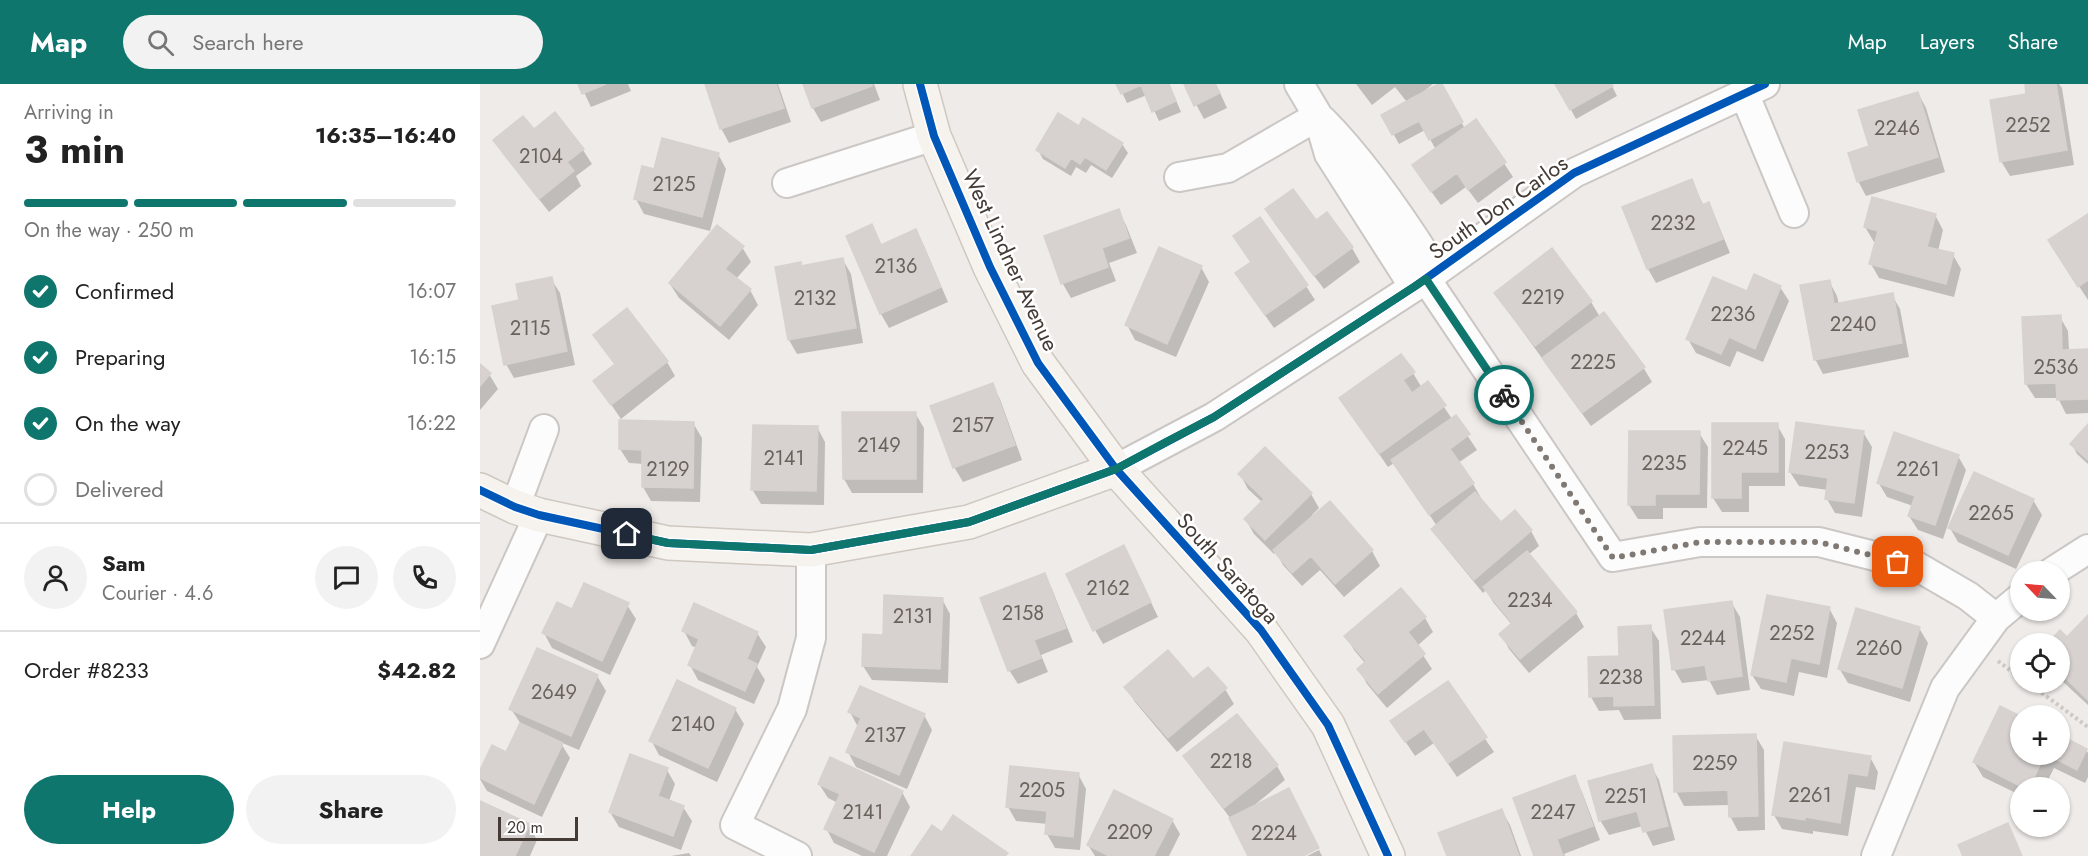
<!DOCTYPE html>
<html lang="en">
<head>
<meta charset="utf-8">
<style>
  :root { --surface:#fff; --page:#f2f2f2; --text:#222; --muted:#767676; --line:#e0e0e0; --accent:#0f766e }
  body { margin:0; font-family:Jost,sans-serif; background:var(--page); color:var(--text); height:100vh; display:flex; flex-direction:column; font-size:22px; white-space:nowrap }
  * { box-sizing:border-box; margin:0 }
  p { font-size:20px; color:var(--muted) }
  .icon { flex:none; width:33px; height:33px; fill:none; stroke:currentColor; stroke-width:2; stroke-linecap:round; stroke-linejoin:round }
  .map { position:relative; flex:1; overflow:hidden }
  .side { display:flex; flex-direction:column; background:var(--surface); width:480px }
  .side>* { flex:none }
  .needle { width:39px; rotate:295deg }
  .tools { position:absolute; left:1530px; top:477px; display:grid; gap:12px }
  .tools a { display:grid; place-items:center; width:60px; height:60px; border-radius:50%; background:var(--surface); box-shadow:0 2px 4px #0004; font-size:30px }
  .scale { position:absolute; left:18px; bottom:15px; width:80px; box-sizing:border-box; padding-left:6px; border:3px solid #443b34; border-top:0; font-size:16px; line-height:21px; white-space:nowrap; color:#443b34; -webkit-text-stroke:4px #fff; paint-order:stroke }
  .pin { position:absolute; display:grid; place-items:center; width:51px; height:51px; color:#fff; margin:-26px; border-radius:12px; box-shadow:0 3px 9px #0006 }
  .courier { position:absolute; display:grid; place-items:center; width:60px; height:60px; margin:-30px; border:4px solid #0f766e; border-radius:50%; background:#fff; color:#222; box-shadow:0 2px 8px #0007 }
  .headline em { font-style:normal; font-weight:700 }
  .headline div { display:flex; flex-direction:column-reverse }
  .headline { display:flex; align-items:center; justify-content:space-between; height:102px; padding:0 24px }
  h1 { font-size:39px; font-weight:700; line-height:45px }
  .bar { display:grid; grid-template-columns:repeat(4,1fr); gap:9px 6px; align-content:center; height:72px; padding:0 24px }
  .bar i { height:8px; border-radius:4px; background:var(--line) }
  .bar .on { background:var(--accent) }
  .bar p { grid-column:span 4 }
  .line { display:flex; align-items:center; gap:15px; padding:0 24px; border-top:2px solid var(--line) }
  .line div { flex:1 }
  .round { display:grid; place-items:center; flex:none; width:63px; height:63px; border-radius:32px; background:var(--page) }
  ol { padding:0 24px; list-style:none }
  li { display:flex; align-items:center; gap:18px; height:66px }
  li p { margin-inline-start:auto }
  li .icon { padding:6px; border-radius:50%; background:var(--accent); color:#fff; stroke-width:4 }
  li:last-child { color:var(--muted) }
  li i { width:33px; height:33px; border:3px solid var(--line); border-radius:50% }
  .action { display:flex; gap:12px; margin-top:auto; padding:12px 24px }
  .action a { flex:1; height:69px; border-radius:36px; background:var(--accent); color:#fff; font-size:24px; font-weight:700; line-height:69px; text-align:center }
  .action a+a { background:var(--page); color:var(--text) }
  header { display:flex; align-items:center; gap:36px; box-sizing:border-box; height:84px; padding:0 30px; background:var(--accent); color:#fff }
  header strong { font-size:28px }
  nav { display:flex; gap:33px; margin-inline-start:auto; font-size:21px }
  .search { width:420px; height:54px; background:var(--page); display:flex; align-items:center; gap:15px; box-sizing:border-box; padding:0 21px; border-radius:33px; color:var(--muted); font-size:22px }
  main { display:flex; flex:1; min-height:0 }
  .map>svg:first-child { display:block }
  .shadow { fill:#0003 }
  .building { fill:#d7d2cf; stroke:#d7d2ce; stroke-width:1.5 }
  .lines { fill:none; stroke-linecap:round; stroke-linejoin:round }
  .street-casing { stroke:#cbc7c4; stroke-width:32 }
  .secondary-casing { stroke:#d0c8c0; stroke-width:36 }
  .path { stroke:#cdc9c6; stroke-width:4; stroke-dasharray:3 3; stroke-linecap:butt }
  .street { stroke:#fdfcfc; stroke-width:28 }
  .secondary { stroke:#f6f2ee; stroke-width:33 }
  .cycleway-casing { stroke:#fff; stroke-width:11 }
  .cycleway { stroke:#0057b8; stroke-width:8 }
  .done { stroke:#807973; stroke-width:6; stroke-dasharray:0 10.8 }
  .route { stroke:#0f766e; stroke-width:8 }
  .labels { text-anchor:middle; stroke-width:5; stroke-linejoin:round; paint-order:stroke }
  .number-label { font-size:20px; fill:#6a625c }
  .street-label { font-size:22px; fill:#443b34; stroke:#fff }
</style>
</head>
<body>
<header>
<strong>Map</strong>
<div class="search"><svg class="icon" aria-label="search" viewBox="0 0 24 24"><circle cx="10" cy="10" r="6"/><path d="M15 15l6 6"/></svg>Search here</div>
<nav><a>Map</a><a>Layers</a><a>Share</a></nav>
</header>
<main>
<section class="side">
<div class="headline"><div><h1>3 min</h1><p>Arriving in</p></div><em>16:35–16:40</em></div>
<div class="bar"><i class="on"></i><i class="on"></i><i class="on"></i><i></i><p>On the way · 250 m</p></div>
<ol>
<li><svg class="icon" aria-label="check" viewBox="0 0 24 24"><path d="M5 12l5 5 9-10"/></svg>Confirmed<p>16:07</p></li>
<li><svg class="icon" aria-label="check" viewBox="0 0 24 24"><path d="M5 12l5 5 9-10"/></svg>Preparing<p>16:15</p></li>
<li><svg class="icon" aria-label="check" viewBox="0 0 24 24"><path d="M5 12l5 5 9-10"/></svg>On the way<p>16:22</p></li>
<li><i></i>Delivered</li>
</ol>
<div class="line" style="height:108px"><a class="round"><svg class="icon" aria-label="person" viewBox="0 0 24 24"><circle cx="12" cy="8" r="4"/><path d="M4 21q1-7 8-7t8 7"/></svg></a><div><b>Sam</b><p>Courier · 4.6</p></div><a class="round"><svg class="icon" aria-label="chat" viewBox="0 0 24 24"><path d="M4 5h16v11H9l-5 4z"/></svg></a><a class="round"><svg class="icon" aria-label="phone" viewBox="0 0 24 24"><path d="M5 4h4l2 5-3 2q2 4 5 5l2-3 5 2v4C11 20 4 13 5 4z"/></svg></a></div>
<div class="line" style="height:78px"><div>Order #8233</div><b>$42.82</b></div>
<div class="action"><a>Help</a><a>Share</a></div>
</section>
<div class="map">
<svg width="1608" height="772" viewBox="0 0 1608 772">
  <rect width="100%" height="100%" fill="#efebe8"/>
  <!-- shadow -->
  <path class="shadow" d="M100,0H148L151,7L111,23Z
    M227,0H298L311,38L249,59L241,44Z
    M325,0H394L400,16L341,38L333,24Z
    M638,0H689L701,28L679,37L667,11L647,19Z
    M705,0H736L747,24L724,35Z
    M876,0H953L943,8L944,9L961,0L985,45L996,37L1033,93L998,119L986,103L961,121L943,96L956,66L945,46L919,60L903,31L927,18L915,3L892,21Z
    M1077,0H1131L1137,12L1096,35Z
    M1546,0H1579L1582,4L1594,81L1530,92L1521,77L1548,11Z
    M1438,9L1446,24L1465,88L1386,112L1378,97L1391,63Z
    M75,30L103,66L112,80L96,92L101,102L69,128L23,70L15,56L53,47Z
    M599,44L642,60L648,69L632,94L611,81L606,89L596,83L591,92L563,75L558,66Z
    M238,70L246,85L230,147L164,130L156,115L175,87Z
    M1211,97L1224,122L1228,120L1236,135L1250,169L1176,199L1168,185L1144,124Z
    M787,126L835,138L872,164L880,178L844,205L795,140Z
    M638,127L646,141L657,169L629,179L636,197L591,214L583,200L566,153Z
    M1455,131L1463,146L1458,167L1473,171L1481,185L1474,213L1399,194L1391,180L1396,158H1394L1385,143Z
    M1608,132V216L1578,170Z
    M392,142L402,162L436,147L444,162L468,218L409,244L401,230L368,153Z
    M755,153L826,202L835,216L794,244L766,204L771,179Z
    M262,163L271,178L256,195L270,206L278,221L249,256L199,214L190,200Z
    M1072,166L1111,218L1120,233L1163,283L1172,298L1111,342L1025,223L1016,209Z
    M363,176L371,190L383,259L317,270L309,256L297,184L320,180L322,183Z
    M721,183L729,198L696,273L655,256L647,241Z
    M71,195L80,209L95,281L34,294L26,280L41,217Z
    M1349,197L1357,212L1359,221L1412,211L1420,225L1429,273L1343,290L1335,275Z
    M1300,203L1309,217L1283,278L1257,267L1250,283L1216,269L1208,255L1267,209Z
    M1580,233L1588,247L1589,267L1608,268V329L1586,330L1578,314H1555L1546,300L1544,234Z
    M115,251L187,278L195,292L141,335L115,297L135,281Z
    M0,282L9,290L18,305L0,326Z
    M933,289L942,304L948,299L972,335L975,333L997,366L978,379L993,400L1001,414L1000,415L1021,440L1035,428L1051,447L1059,462L1048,471L1096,529L1104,543L1049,589L1029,565L1021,550L1032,541L1013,518L1006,506L1003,509L962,459L953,445L957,442L914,379L908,383L861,315Z
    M512,301L520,315L542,376L483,398L474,383Z
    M435,329L444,344L443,409H372L364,395Z
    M213,339L222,354L220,418L171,417L163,403L164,380L149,379L140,365Z
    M1297,341L1305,355V402H1269V428H1242L1233,414Z
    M1608,342V380L1597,370L1592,360Z
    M337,343L345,358L344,421L281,420L272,405Z
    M1383,348L1392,363L1382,433L1355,429L1347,415L1348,406L1319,402L1310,388Z
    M1219,349L1228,363L1227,424H1183V435H1158L1149,421Z
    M1478,372L1486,386L1463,455L1438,446L1429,432L1433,422L1407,413L1398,398Z
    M760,390L831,410L839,424L832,431L834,433L892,467L900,482L864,513L840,486L822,502L803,481L796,468L794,470L774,450L766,436L783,419L768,405Z
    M1553,416L1562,431L1536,485L1478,458L1470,444Z
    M651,477L678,533L623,560L615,546Z
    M564,491L572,505L593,558L561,571L568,588L538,600L529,586Z
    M462,515L470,530L468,599L392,596L383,582L404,552Z
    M1251,518L1260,533L1270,606L1237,611L1229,596L1202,599L1194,585Z
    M147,521L156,535L130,591L72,564L64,549L92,527Z
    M1349,524L1357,539L1347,594L1319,588L1314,612L1281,605L1272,591Z
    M1608,533V621L1580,595V560L1587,555Z
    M945,534L953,548L937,562L952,585L907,624L887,600L879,585L885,579L874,566L866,552Z
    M1170,543L1179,557L1181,635L1144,636L1139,626L1119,627L1111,613L1140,573Z
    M1439,544L1448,559L1430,618L1368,599L1359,584Z
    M204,547L277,549L286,563L277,583L285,596L274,620L218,596L210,581L217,564L212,562Z
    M117,592L126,607L99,666L80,658L90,674L62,733L7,707L0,695V690L27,670L41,640L31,625Z
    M713,597L745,605L754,620L697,668L655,618L646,603Z
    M967,599L1014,668L977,693L954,659L935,672L921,651Z
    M1521,624L1540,634V670H1580V653L1606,666L1608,669V693L1605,699L1574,684L1564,704H1540V711L1503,693L1494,678Z
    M255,625L264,640L237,698L179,671L171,656Z
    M370,628L444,631L452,646L427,705L376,683L368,668L378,643Z
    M1275,651L1284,666L1285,746L1258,747L1250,732V721L1204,722L1196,707Z
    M705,672L797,682L805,696L772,723L820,772H770L751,735L714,687Z
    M1390,673L1398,688L1395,706L1376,703L1368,752L1333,747V750L1302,745L1294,731Z
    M1171,682L1179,696L1195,756L1173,762L1163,742L1129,751L1120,736Z
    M187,686L195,700L189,717L203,723L212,737L201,766L139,743L130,728Z
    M598,690L606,705L600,766L575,764L567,750L568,740L536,737L528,723Z
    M1094,693L1102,708L1120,756L1084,770L1085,772H1056Z
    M339,700L422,708L430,723L407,772H382L354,759L346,744L358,719L348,714Z
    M0,719L49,741L57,756L50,772H0Z
    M1022,727L1030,741L1041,772H968Z
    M692,736L700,750L689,772H615L608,761Z
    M839,766L842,772H827Z
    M209,769L211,772H191Z"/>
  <!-- building -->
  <path class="building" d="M98,0H126L102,10Z
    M225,0H296L304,24L240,45Z
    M323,0H392V2L332,24Z
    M636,0H689L696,17L672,28L661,1L641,10Z
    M704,0H735L740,9L714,22Z
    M958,0H962L983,38L949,56L939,37L912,51L901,31Z
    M1075,0H1132L1133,2L1090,26Z
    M1545,0H1576L1587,66L1520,78L1510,16L1546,10Z
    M1438,8L1458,73L1377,98L1368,69L1389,62L1378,26Z
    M75,28L104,65L87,78L94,87L59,115L13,56L43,32L54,45Z
    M578,29L599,42L603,34L643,59L626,86L605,73L600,80L591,74L585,84L556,66Z
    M996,35L1026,78L988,106L977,89L951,108L932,81Z
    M182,54L239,69L222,133L154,115L162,82L174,85Z
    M1212,95L1222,121L1229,118L1243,155L1167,185L1142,123Z
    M813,105L836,136L847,128L873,163L834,192L785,125Z
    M1392,113L1456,130L1447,163L1474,169L1466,200L1389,180L1398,147L1384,143Z
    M639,125L649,154L622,164L628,183L581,200L564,152Z
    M1608,130V196L1598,203L1568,156Z
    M780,133L828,201L785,231L755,189L771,178L753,152Z
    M392,140L401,161L436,145L461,203L400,230L366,152Z
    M237,141L264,162L245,185L271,205L240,242L189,199Z
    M679,163L722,182L687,260L645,241Z
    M1072,164L1112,217L1055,262L1014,209Z
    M363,174L376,244L308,256L295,183L321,178V182Z
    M1274,190L1301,202L1275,265L1249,253L1241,270L1206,255L1233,193L1267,207Z
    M72,193L87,267L24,281L12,222L39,216L36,200Z
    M1350,196L1354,220L1413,209L1422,259L1334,276L1320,201Z
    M147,224L188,277L131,321L113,297L135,280L113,251Z
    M1124,228L1165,283L1102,329L1062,274Z
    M1581,231L1582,266L1608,265V315L1577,316L1576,299L1545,300L1542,233Z
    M921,270L935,288L923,296L932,309L948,297L966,321L899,370L859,314Z
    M0,280L11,289L0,302Z
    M513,299L535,361L473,384L450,322Z
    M362,328H436V395H363Z
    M976,331L990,350L970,365L994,399L949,431L911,376Z
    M139,336L214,338L213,404L162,403V366L139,365Z
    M1316,338L1384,347L1374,419L1345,415L1348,394L1309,388Z
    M1232,339H1298V388H1261V414H1232Z
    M1608,340V376L1590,360Z
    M273,341L338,342L336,407L271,406Z
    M1149,347H1220L1219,410H1175V421H1148Z
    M1414,348L1479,371L1455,441L1428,432L1435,412L1397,399Z
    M785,363L832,409L785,456L764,435L784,415L758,390Z
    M1494,388L1554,415L1528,471L1468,444Z
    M995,408L1021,438L1035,426L1052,446L994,496L951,445Z
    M850,417L893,466L855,500L831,472L812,489L793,466Z
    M644,461L671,518L613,547L586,490Z
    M1047,467L1097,528L1040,575L1019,550L1032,539L1003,503Z
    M565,489L586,544L554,556L561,574L528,587L500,514Z
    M104,499L149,519L122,577L62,549L77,518L92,525Z
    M921,504L946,533L928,548L945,570L898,610L877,585L886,577L864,552Z
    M404,511L463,514L460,585L382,582L383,550L403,551Z
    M1287,511L1350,523L1339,580L1311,574L1306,598L1271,591Z
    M1252,517L1262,592L1228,597L1225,581L1192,586L1184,526Z
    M214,519L278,548L267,575L277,580L265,607L208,581L219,555L202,547Z
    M1376,524L1440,543L1422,604L1358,585Z
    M1608,531V616L1580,589V560H1567L1580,546L1587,553Z
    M1171,541L1174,621L1134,622V612L1109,613L1108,573L1139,572L1138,543Z
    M57,564L118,591L91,652L29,625Z
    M688,566L713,595L728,583L747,604L688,654L644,603Z
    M197,596L256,624L228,684L169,657Z
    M968,597L1007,653L968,679L944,645L925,658L910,637Z
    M380,602L445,630L419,691L366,668L381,634L368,628Z
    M1520,622L1540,632V670H1565L1549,704H1544L1493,678Z
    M757,630L798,681L744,724L703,672Z
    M40,639L83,659L54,720L0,694V686L12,661L26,668Z
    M1276,650L1278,732L1249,733L1248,706L1194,708L1193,652Z
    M1580,651L1607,665L1597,686L1566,670H1580Z
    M1304,658L1391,672L1387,692L1368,689L1360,739L1325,733V736L1292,731Z
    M150,670L188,684L178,712L204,722L193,752L129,728Z
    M350,673L423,707L394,768L344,745L360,710L338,700Z
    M1172,680L1188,742L1163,748L1157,727L1119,737L1108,697Z
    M530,682L599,689L593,753L565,750L567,727L526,723Z
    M1095,691L1113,742L1077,755L1083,772H1054L1033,714Z
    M809,704L839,764L823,772H768L749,734Z
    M634,706L693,735L674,772H629L607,761Z
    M0,717L50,740L35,772H0Z
    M1022,725L1039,772H967L958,749Z
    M473,731L528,769L525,772H431L452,741L462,748Z
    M1528,739L1542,772H1483L1478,761Z"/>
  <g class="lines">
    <defs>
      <path id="street" d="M819,0L838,32L849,70L934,203
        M1264,9L1314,129
        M842,36C884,78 924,137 956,188
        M699,93L748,84L838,32
        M307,99L454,52
        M946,195L1133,473L1220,458H1339L1438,483L1488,512L1516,534
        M636,385L734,333L934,203L1094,89L1285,0
        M35,423L64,345
        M1572,488L1608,465
        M0,560L59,431
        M317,772L255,741L312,625L331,554V466
        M1396,772L1465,604L1516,534L1540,514"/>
      <path id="secondary" d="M440,0L454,52L510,183L558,279L636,385L781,546L848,641L908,772
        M0,406L35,423L59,431L188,459L331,466L489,438L636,385"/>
    </defs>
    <!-- street casing -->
    <use href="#street" class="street-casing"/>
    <!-- secondary casing -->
    <use href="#secondary" class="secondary-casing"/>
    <!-- path -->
    <path class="path" d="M1518,577L1540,594
      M1547,598L1608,643"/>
    <!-- street -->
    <use href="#street" class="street"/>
    <!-- secondary -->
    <use href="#secondary" class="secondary"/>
    <defs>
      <path id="cycleway" d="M440,0L454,52L510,183L558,279L636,385L781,546L848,641L908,772
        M0,406L35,423L59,431L188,459L331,466L489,438L636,385L734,333L934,203L1094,89L1285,0"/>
    </defs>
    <!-- cycleway casing -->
    <use href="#cycleway" class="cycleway-casing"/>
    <!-- cycleway -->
    <use href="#cycleway" class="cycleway"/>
  </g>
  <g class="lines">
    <!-- done -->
    <path class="done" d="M1024,311L1133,474L1220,458H1339L1418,478"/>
    <!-- route -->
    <path class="route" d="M147,450L188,459L331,466L489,438L636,385L686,358L734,333L946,195L1024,311"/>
  </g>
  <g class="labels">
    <!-- number labels -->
    <g class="number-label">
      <text x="1548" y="48">2252</text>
      <text x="1417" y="51">2246</text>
      <text x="61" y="79">2104</text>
      <text x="194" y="107">2125</text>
      <text x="1193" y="146">2232</text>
      <text x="416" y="189">2136</text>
      <text x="1063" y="220">2219</text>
      <text x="335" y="221">2132</text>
      <text x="1253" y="237">2236</text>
      <text x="1373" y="247">2240</text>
      <text x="50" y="251">2115</text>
      <text x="1113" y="285">2225</text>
      <text x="1576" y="290">2536</text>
      <text x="493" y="348">2157</text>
      <text x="399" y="368">2149</text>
      <text x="1265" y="371">2245</text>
      <text x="1347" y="375">2253</text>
      <text x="304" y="381">2141</text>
      <text x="1184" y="386">2235</text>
      <text x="188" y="392">2129</text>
      <text x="1438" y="392">2261</text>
      <text x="1511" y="436">2265</text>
      <text x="628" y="511">2162</text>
      <text x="1050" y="523">2234</text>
      <text x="543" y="536">2158</text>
      <text x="433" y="539">2131</text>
      <text x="1312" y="556">2252</text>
      <text x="1223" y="561">2244</text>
      <text x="1399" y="571">2260</text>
      <text x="1141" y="600">2238</text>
      <text x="74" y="615">2649</text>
      <text x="213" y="647">2140</text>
      <text x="405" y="658">2137</text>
      <text x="751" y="684">2218</text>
      <text x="1235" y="686">2259</text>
      <text x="562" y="713">2205</text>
      <text x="1330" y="718">2261</text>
      <text x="1146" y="719">2251</text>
      <text x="383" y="735">2141</text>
      <text x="1073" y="735">2247</text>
      <text x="650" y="755">2209</text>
      <text x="794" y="756">2224</text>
    </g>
    <!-- street labels -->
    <g class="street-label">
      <text transform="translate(1018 123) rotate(-35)" y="8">South Don Carlos</text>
      <text transform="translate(531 176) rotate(65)" y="8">West Lindner Avenue</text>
      <text transform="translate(748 484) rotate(48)" y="8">South Saratoga</text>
    </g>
  </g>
</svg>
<div class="tools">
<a><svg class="needle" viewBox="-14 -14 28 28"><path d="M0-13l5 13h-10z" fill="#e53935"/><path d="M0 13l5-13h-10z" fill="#767676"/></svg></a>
<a><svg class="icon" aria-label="locate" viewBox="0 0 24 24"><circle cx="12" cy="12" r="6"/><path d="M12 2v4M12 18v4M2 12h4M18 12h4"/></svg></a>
<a>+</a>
<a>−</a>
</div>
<div class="scale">20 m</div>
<div class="pin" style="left:1418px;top:478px;background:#ea580c"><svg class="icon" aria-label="bag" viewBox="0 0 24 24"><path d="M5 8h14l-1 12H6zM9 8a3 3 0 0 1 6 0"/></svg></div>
<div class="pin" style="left:147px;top:450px;background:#1f2937"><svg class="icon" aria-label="home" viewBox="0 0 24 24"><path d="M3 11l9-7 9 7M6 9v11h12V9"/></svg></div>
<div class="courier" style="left:1024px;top:311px"><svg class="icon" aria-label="bike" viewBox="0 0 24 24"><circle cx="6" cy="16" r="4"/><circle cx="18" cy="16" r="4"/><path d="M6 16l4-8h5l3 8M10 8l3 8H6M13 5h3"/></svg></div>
</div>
</main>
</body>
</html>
